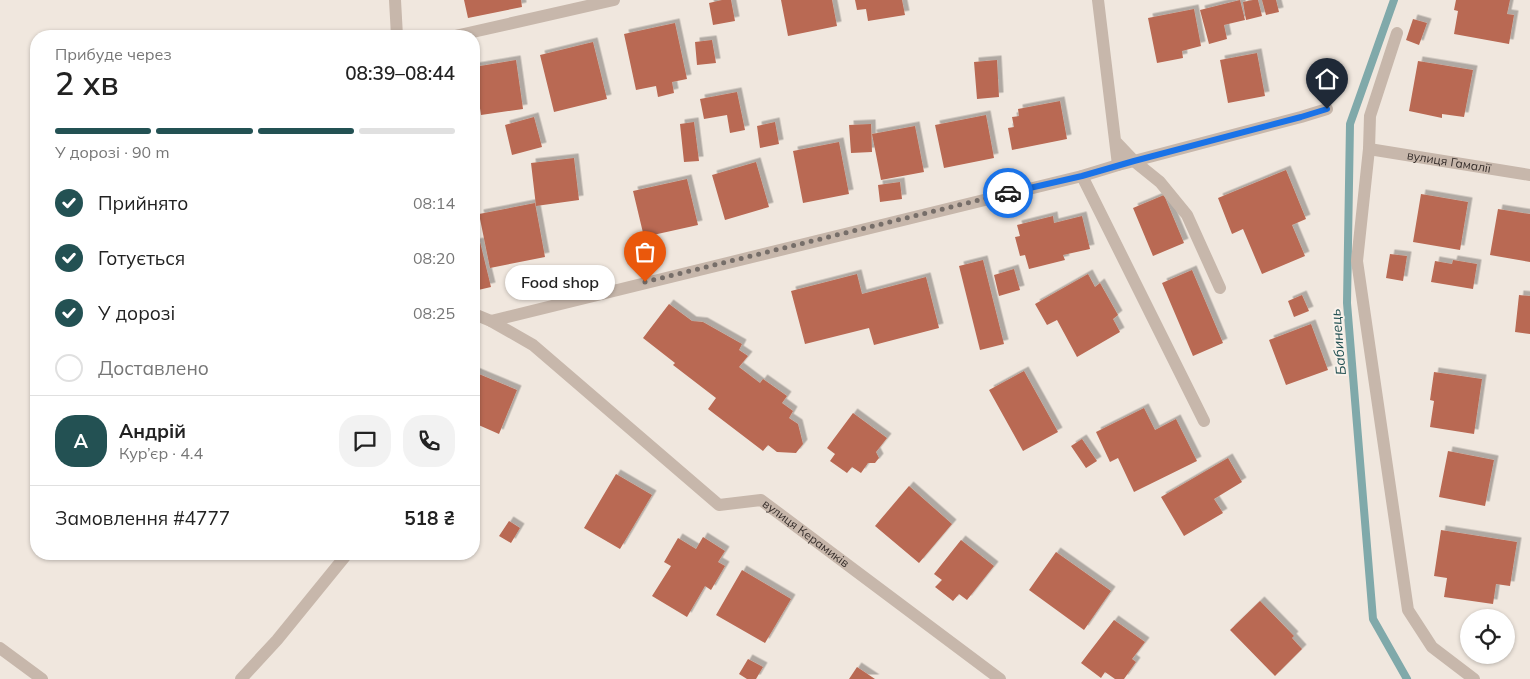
<!DOCTYPE html>
<html lang="uk">
<head>
<meta charset="utf-8">
<style>
  :root { --surface:#fff; --page:#f2f2f2; --text:#222; --muted:#767676; --line:#e0e0e0; --accent:#235153 }
  body { margin:0; font-family:Mulish,sans-serif; background:var(--page); color:var(--text); height:100vh; display:flex; flex-direction:column; font-size:19px; white-space:nowrap }
  * { box-sizing:border-box; margin:0 }
  p { font-size:16px; color:var(--muted) }
  .icon { flex:none; width:28px; height:28px; fill:none; stroke:currentColor; stroke-width:2; stroke-linecap:round; stroke-linejoin:round }
  .map { position:relative; flex:1; overflow:hidden }
  .side { position:absolute; left:30px; top:30px; width:450px; height:530px; display:flex; flex-direction:column; background:var(--surface); border-radius:20px; box-shadow:0 1px 4px #0004 }
  .side>* { flex:none }
  .fabs { position:absolute; left:1460px; top:609px; display:grid; gap:10px }
  .fabs a { display:grid; place-items:center; width:55px; height:55px; border-radius:50%; background:var(--surface); box-shadow:0 1px 4px #0004; font-size:25px }
  .pin { position:absolute; display:grid; place-items:center; width:42px; height:42px; color:#fff; margin:-51px -21px; border-radius:50% 50% 50% 0; rotate:-45deg; box-shadow:0 0 5px #0007 }
  .pin .icon { rotate:45deg }
  .courier { position:absolute; display:grid; place-items:center; width:50px; height:50px; margin:-25px; border:4px solid #1a73e8; border-radius:50%; background:#fff; color:#222; box-shadow:0 1px 6px #0007 }
  .bubble { position:absolute; height:35px; border-radius:18px; background:var(--surface); box-shadow:0 1px 4px #0004; font-size:16px; font-weight:600; line-height:35px; text-align:center }
  .headline em { font-style:normal; font-weight:600 }
  .headline div { display:flex; flex-direction:column-reverse }
  .headline { display:flex; align-items:center; justify-content:space-between; height:85px; padding:0 25px }
  h1 { font-size:32px; font-weight:600; line-height:38px }
  .bar { display:grid; grid-template-columns:repeat(4,1fr); gap:8px 5px; align-content:center; height:60px; padding:0 25px }
  .bar i { height:6px; border-radius:4px; background:var(--line) }
  .bar .active { background:var(--accent) }
  .bar p { grid-column:span 4 }
  .line { display:flex; align-items:center; gap:12px; padding:0 25px; border-top:1px solid var(--line) }
  .line div { flex:1 }
  .round { display:grid; place-items:center; flex:none; width:52px; height:52px; border-radius:20px; background:var(--page) }
  ol { padding:0 25px; list-style:none }
  li { display:flex; align-items:center; gap:15px; height:55px }
  li p { margin-inline-start:auto }
  li .icon { padding:5px; border-radius:50%; background:var(--accent); color:#fff; stroke-width:4 }
  li:last-child { color:var(--muted) }
  li i { width:28px; height:28px; border:2px solid var(--line); border-radius:50% }
  .map>svg:first-child { display:block }
  .lines { fill:none; stroke-linecap:round; stroke-linejoin:round }
  .stream { stroke:#80a9aa; stroke-width:8 }
  .building { fill:#b96953; filter:url(#shadow) }
  .minor { stroke:#c7b7ab; stroke-width:12 }
  .done { stroke:#766e69; stroke-width:5; stroke-dasharray:0 9 }
  .route { stroke:#1a73e8; stroke-width:6 }
  .labels { text-anchor:middle; stroke-width:4; stroke-linejoin:round; paint-order:stroke }
  .street-label { font-size:12px; fill:#352d2a; stroke:#f8f1ea }
  .water-label { font-size:14px; font-style:italic; fill:#235153; stroke:#f8f1ea }
</style>
</head>
<body>
<div class="map">
<svg width="1530" height="679" viewBox="0 0 1530 679">
  <defs>
    <filter id="shadow"><feDropShadow dx="4.5" dy="-4.5" stdDeviation="0" flood-color="#0004"/></filter>
  </defs>
  <rect width="100%" height="100%" fill="#f0e7de"/>
  <g class="lines">
    <!-- stream -->
    <path class="stream" d="M1394,0L1350,124L1347,303L1373,619L1407,679"/>
  </g>
  <!-- building -->
  <path class="building" d="M464,0H521L522,7L468,18Z
    M722,0H731L735,21L713,25L709,3Z
    M781,0H832L837,26L788,36Z
    M855,0H902L905,15L868,21L866,9L857,10Z
    M1240,0L1245,20L1224,25L1227,39L1209,44L1200,10Z
    M1253,0H1258L1262,16L1246,20L1243,2Z
    M1262,0H1276L1279,12L1266,15Z
    M1456,0H1510L1507,14L1514,15L1509,44L1454,34L1458,11L1454,10Z
    M1194,9L1201,46L1182,51L1183,58L1157,63L1148,18Z
    M1413,19L1427,23L1419,45L1406,40Z
    M675,23L687,79L672,82L674,93L658,97L656,86L636,90L624,34Z
    M712,40L716,63L697,65L695,42Z
    M593,42L607,99L554,112L540,55Z
    M1257,53L1265,96L1228,103L1220,60Z
    M516,60L523,109L481,115L474,67Z
    M997,60L999,97L977,99L974,62Z
    M1418,61L1473,70L1464,117L1442,114V118L1409,111Z
    M737,92L745,130L730,133L727,115L704,119L700,99Z
    M1060,101L1067,139L1012,150L1008,128L1014,127L1012,117L1019,116L1018,109Z
    M986,115L994,158L944,168L935,125Z
    M534,117L542,147L512,155L505,125Z
    M694,122L699,161L684,162L680,124Z
    M775,122L779,144L760,148L757,126Z
    M871,124L872,152L851,153L849,125Z
    M915,126L924,172L881,180L872,134Z
    M839,142L849,194L803,203L793,151Z
    M574,158L579,200L536,206L531,163Z
    M756,162L769,207L725,220L712,175Z
    M1286,170L1306,219L1292,225L1305,256L1262,274L1243,229L1232,234L1218,198Z
    M687,179L698,225L644,237L633,191Z
    M900,182L902,199L880,202L878,185Z
    M1421,194L1468,202L1460,250L1413,242Z
    M1164,195L1184,243L1153,256L1133,208Z
    M535,203L545,257L490,268L479,214Z
    M1498,209L1530,214V262L1490,255Z
    M1053,216L1054,223L1082,216L1090,249L1063,255L1065,260L1029,269L1025,255L1020,256L1015,237L1020,236L1017,225Z
    M480,242L491,287L474,291V243Z
    M1390,254L1407,256L1403,281L1386,278Z
    M983,260L1004,344L980,350L959,266Z
    M1453,260L1477,264L1473,289L1431,282L1435,261L1452,264Z
    M1014,269L1020,290L999,296L994,275Z
    M1192,270L1223,343L1193,356L1162,283Z
    M857,274L862,294L926,277L939,328L874,345L869,328L805,344L791,291Z
    M1088,274L1095,287L1100,283L1118,315L1113,319L1120,332L1077,357L1057,320L1047,325L1035,304Z
    M1302,295L1309,311L1294,317L1288,301Z
    M1519,295L1530,296V334L1515,332Z
    M669,304L692,321L703,322L742,344L739,350L748,356L739,367L760,383L763,379L787,396L782,403L793,411L789,418L798,424L803,444L796,453L777,452L768,445L763,451L708,409L716,398L673,365L675,363L643,338Z
    M1311,324L1328,370L1286,385L1269,340Z
    M1024,371L1058,432L1023,451L989,390Z
    M474,372L517,390L499,434L474,423Z
    M1434,372L1482,379L1474,434L1430,427L1434,401L1430,400Z
    M1144,408L1155,430L1176,419L1197,461L1134,492L1118,458L1110,462L1096,432Z
    M853,413L887,438L876,452L879,458L875,463H868L861,473L852,467L847,473L830,461L835,454L827,448Z
    M1082,439L1097,461L1086,468L1071,446Z
    M1448,451L1494,460L1485,506L1439,497Z
    M1228,458L1242,482L1214,499L1223,513L1184,536L1161,497Z
    M616,474L652,495L620,549L584,528Z
    M909,486L952,524L919,563L875,526Z
    M509,521L520,528L511,543L499,536Z
    M1441,530L1517,542L1510,586L1496,584L1493,604L1444,597L1447,578L1434,576Z
    M703,537L725,551L718,562L725,566L711,590L705,586L687,617L652,596L671,566L664,562L678,538L696,549Z
    M961,540L994,566L967,600L959,594L953,601L935,587L942,580L934,574Z
    M1056,552L1111,591L1084,630L1029,590Z
    M742,570L791,599L765,643L716,615Z
    M1260,601L1294,636L1292,638L1302,649L1275,676L1230,630Z
    M1114,620L1145,642L1132,659L1136,662L1124,679H1115L1105,672L1101,678L1081,663Z
    M748,659L763,667L756,679H747L739,674Z
    M857,667L875,679H849Z"/>
  <g class="lines">
    <!-- minor -->
    <g class="minor">
      <path d="M395,0L397,36"/>
      <path d="M1098,0L1118,165L1134,161L1115,141"/>
      <path d="M1397,33L1370,116L1369,149L1357,261L1408,610L1432,647L1474,679"/>
      <path d="M455,36L614,0"/>
      <path id="s1" d="M1369,149L1530,175"/>
      <path d="M1134,161L1301,117L1327,109"/>
      <path d="M1134,161L1160,182L1187,215L1220,288"/>
      <path d="M1082,176L1204,421"/>
      <path d="M474,314L491,321L1082,176L1118,165"/>
      <path id="s2" d="M491,321L533,345L719,505L761,500L1000,679"/>
      <path d="M0,648L42,679"/>
      <path d="M241,679L277,640L347,554"/>
    </g>
  </g>
  <g class="lines">
    <!-- done -->
    <path class="done" d="M645,282L1008,193"/>
    <!-- route -->
    <path class="route" d="M1008,193L1082,176L1134,161L1301,117L1327,109"/>
  </g>
  <g class="labels">
    <!-- street labels -->
    <g class="street-label">
      <text dy="4" stroke="none"><textPath href="#s1" startOffset="81">вулиця Гамалії</textPath></text>
      <text dy="4" stroke="none"><textPath href="#s2" startOffset="392">вулиця Керамиків</textPath></text>
    </g>
    <!-- water labels -->
    <g class="water-label">
      <text transform="translate(1338 342) rotate(-95)" y="5">Бабинець</text>
    </g>
  </g>
</svg>
<div class="fabs">
<a><svg class="icon" aria-label="locate" viewBox="0 0 24 24"><circle cx="12" cy="12" r="6"/><path d="M12 2v4M12 18v4M2 12h4M18 12h4"/></svg></a>
</div>
<div class="pin" style="left:645px;top:282px;background:#ea580c"><svg class="icon" aria-label="bag" viewBox="0 0 24 24"><path d="M5 8h14l-1 12H6zM9 8a3 3 0 0 1 6 0"/></svg></div>
<div class="pin" style="left:1327px;top:109px;background:#1f2937"><svg class="icon" aria-label="home" viewBox="0 0 24 24"><path d="M3 11l9-7 9 7M6 9v11h12V9"/></svg></div>
<div class="courier" style="left:1008px;top:193px"><svg class="icon" aria-label="car" viewBox="0 0 24 24"><path d="M5 17H2v-5l4-1 3-4h7l3 4 3 1v5h-3M9 17h6M6 11h13"/><circle cx="7" cy="17" r="2"/><circle cx="17" cy="17" r="2"/></svg></div>
<div class="bubble" style="left:505px;top:265px;width:110px">Food shop</div>
<section class="side">
<div class="headline"><div><h1>2 хв</h1><p>Прибуде через</p></div><em>08:39–08:44</em></div>
<div class="bar"><i class="active"></i><i class="active"></i><i class="active"></i><i></i><p>У дорозі · 90 m</p></div>
<ol>
<li><svg class="icon" aria-label="check" viewBox="0 0 24 24"><path d="M5 12l5 5 9-10"/></svg>Прийнято<p>08:14</p></li>
<li><svg class="icon" aria-label="check" viewBox="0 0 24 24"><path d="M5 12l5 5 9-10"/></svg>Готується<p>08:20</p></li>
<li><svg class="icon" aria-label="check" viewBox="0 0 24 24"><path d="M5 12l5 5 9-10"/></svg>У дорозі<p>08:25</p></li>
<li><i></i>Доставлено</li>
</ol>
<div class="line" style="height:90px"><b class="round" style="background:var(--accent);color:#fff">А</b><div><b>Андрій</b><p>Кур’єр · 4.4</p></div><a class="round"><svg class="icon" aria-label="chat" viewBox="0 0 24 24"><path d="M4 5h16v11H9l-5 4z"/></svg></a><a class="round"><svg class="icon" aria-label="phone" viewBox="0 0 24 24"><path d="M5 4h4l2 5-3 2q2 4 5 5l2-3 5 2v4C11 20 4 13 5 4z"/></svg></a></div>
<div class="line" style="height:65px"><div>Замовлення #4777</div><b>518 ₴</b></div>
</section>
</div>
</body>
</html>
